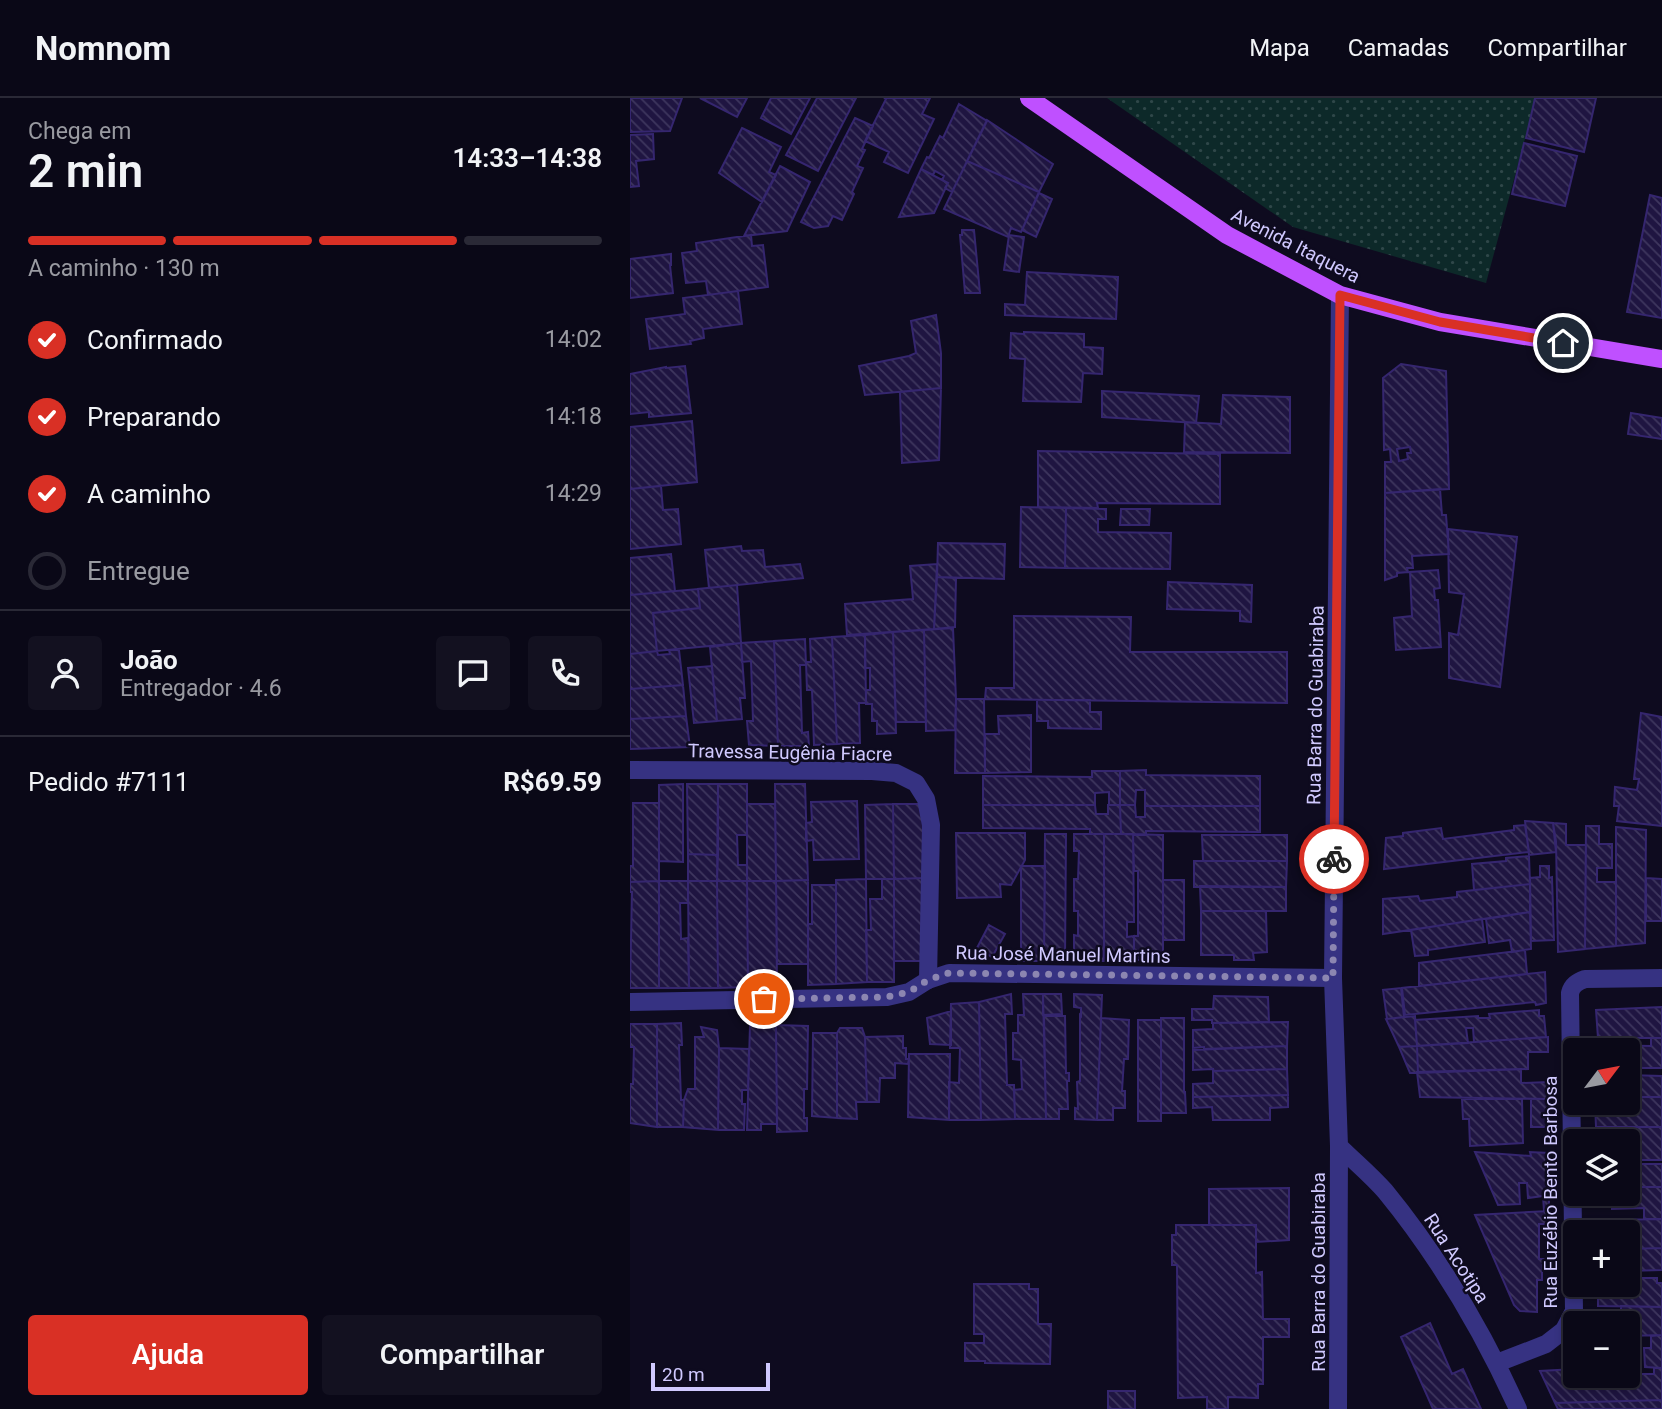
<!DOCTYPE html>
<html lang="pt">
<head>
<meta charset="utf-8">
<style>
  :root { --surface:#0a0817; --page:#131120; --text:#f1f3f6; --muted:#999aa1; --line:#2a2936; --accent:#d93025 }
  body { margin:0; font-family:Roboto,sans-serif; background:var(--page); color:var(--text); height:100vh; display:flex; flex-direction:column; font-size:26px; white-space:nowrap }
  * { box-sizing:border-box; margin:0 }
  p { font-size:23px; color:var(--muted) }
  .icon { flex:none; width:38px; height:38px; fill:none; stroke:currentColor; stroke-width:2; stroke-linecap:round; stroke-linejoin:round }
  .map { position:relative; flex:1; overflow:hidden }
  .drawer { display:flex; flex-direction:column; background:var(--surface); width:630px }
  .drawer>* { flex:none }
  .needle { width:46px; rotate:58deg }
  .buttons { position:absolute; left:933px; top:940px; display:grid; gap:14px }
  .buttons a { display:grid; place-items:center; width:77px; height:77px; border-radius:7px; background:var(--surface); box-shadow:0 4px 10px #0003,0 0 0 2px var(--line); font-size:35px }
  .scale { position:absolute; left:21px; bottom:18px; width:119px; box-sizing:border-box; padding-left:7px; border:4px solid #d0c9ff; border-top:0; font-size:19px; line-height:24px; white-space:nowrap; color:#d0c9ff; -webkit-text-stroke:5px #0e0b1f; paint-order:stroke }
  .pin { position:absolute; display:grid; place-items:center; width:60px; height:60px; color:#fff; margin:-30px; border:4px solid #fff; border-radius:50%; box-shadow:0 2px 7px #0007 }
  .courier { position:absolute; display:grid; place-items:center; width:70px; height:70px; margin:-35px; border:5px solid #d93025; border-radius:50%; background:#fff; color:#222; box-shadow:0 2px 9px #0007 }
  .summary em { font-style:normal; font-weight:600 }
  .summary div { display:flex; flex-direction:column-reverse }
  .summary { display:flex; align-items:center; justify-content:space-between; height:119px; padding:0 28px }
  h1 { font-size:46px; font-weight:600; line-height:52px }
  .bar { display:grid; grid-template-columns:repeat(4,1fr); gap:10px 7px; align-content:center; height:84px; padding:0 28px }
  .bar i { height:9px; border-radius:5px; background:var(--line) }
  .bar .current { background:var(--accent) }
  .bar p { grid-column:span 4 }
  .line { display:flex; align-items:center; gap:18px; padding:0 28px; border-top:2px solid var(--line) }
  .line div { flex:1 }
  .round { display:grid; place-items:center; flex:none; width:74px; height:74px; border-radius:7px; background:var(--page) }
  ol { padding:0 28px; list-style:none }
  li { display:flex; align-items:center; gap:21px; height:77px }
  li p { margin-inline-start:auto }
  li .icon { padding:7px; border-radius:50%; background:var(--accent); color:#fff; stroke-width:4 }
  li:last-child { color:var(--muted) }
  li i { width:38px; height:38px; border:4px solid var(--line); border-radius:50% }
  .button { display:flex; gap:14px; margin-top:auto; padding:14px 28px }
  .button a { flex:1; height:80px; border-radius:7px; background:var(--accent); color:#fff; font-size:28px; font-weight:600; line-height:80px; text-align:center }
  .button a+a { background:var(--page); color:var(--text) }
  header { display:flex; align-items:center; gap:42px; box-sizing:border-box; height:98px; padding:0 35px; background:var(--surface); border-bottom:2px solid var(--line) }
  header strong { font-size:33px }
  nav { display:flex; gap:38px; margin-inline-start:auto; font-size:24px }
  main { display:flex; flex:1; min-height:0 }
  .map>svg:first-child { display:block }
  .grass { fill:url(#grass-dots) }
  .building { fill:url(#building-back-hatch); stroke:#35266f; stroke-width:2; fill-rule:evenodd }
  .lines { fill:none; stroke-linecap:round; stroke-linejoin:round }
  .lane { stroke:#363282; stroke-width:18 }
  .street { stroke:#363282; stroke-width:18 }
  .primary { stroke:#bf50ff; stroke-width:18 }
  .done { stroke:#8c86b1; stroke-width:7; stroke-dasharray:0 12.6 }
  .route { stroke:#d93025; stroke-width:9 }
  .labels { text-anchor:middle; stroke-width:5; stroke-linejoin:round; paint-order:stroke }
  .street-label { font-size:19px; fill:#d0c9ff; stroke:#0e0b1f }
</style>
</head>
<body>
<header>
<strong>Nomnom</strong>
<nav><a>Mapa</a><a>Camadas</a><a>Compartilhar</a></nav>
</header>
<main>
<section class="drawer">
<div class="summary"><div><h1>2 min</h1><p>Chega em</p></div><em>14:33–14:38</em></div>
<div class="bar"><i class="current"></i><i class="current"></i><i class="current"></i><i></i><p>A caminho · 130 m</p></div>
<ol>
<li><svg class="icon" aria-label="check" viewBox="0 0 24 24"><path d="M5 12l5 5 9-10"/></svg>Confirmado<p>14:02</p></li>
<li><svg class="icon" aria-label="check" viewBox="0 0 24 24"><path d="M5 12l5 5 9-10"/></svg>Preparando<p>14:18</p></li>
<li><svg class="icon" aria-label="check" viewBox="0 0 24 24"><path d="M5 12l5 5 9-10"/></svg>A caminho<p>14:29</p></li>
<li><i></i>Entregue</li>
</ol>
<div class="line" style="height:126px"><a class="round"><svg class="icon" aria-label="person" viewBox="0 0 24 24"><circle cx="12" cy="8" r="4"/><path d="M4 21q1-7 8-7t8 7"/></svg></a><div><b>João</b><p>Entregador · 4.6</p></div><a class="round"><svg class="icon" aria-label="chat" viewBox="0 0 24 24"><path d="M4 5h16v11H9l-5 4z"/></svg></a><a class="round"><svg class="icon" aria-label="phone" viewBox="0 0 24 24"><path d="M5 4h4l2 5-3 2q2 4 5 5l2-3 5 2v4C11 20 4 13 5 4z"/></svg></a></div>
<div class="line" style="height:91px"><div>Pedido #7111</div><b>R$69.59</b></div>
<div class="button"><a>Ajuda</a><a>Compartilhar</a></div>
</section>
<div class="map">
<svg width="1032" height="1311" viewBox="0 0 1032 1311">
  <defs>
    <pattern id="grass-dots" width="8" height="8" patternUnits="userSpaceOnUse" patternTransform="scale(1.75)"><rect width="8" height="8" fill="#0d2929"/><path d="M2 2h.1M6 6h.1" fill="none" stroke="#2f4749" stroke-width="1.8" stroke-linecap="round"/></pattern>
    <pattern id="building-back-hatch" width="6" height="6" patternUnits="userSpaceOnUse" patternTransform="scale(1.75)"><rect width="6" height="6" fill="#1f1541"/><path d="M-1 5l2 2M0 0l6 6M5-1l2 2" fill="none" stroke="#3e365e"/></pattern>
  </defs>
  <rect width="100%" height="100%" fill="#0e0b1f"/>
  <!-- grass -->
  <path class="grass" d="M477,0H906L856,185L663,129Z"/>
  <!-- building -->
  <path class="building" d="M0,0H52L40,33L0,34Z
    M70,0H117L107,19Z
    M141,0H180L161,36L131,20Z
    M187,0H226L188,73L156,57Z
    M254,0H300L292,16L304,21L278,75L254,64L259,54L235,43L256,1Z
    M905,0H966L954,54L896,40Z
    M329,6L357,23L322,94L315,90L318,85L312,82L314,78L305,73L303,77L291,71L297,59L299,60L310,38L313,40Z
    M225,20L243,28L232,51L235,52L227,68L233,70L222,94L224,96L212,122L203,118L198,128L184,130L171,124Z
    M357,22L423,66L409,94L337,63Z
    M112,30L151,49L139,74L146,77L132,104L89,75Z
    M23,36L24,61L6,63L9,88L0,89V37Z
    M894,45L947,58L935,108L882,96Z
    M337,63L409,94L391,134L381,130L378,139L314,111Z
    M150,68L180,84L157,133L114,138Z
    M291,71L318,85L304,115L269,119Z
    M409,95L422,101L406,139L392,132Z
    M1020,97L1032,100V220L997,214Z
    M332,132H344L350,195H335L330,137H332Z
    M121,137L122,148L133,147L138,189L78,197L76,183L56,185L52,155L67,153L66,145Z
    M379,137L394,139L389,174L374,172Z
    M41,156V167H40L43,195L0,200V161Z
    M397,174L488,179L486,221L375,217V206L395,207Z
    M108,193L112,226L73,231L74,240L60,243L61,246L20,251L16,221L55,216L53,200Z
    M306,217L311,255V290L235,297L229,268L279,258L286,255L281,223Z
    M394,234L454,236V249L473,250L472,276L453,275L451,304L393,303L395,261L380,260L381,235L394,236Z
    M771,266L816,273L819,391L755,395V364H761L760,351L754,352L753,280ZM780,349L781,355H777L778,361L769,363L767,351Z
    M55,268L61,315L19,319V314L0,316V276L36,269V270Z
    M311,290L309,362L272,365L270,294Z
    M472,293L569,298L566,325L472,319Z
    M593,297L660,299V355L554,354L555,324L591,326Z
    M1001,315L1032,320V341L998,336Z
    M62,323L67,384L0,391V329Z
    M408,353L590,356V406L467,405L468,410L408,409Z
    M31,388L33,412L48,411L51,446L0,451V391Z
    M810,391L812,417H816L819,456L782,458L783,470H777L778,474L767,475V478L755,482V395Z
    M391,409L436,410L435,470L390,469Z
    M436,410L476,411V421H468V434L541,435L540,471L435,470Z
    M491,411H520L519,427H490Z
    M818,431L887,439L870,589L819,580V535L828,537L834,496L819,494Z
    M308,445L375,446L374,481L307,479Z
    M111,448L112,453L133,452L135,469L170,466L173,480L79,490L75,452Z
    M41,456L45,493L0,497V460Z
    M307,466L304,531L217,537L215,506L283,501L280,468Z
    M808,472L810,490L804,491L805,502H808L811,549L766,552L764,520L782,518L780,474Z
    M307,479L326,480L325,529L304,531Z
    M538,484L622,487L621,524L610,523V513L537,511Z
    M107,487L111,545L27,553L23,515L70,510L68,491Z
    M68,491L70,510L23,515L27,553L0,556V497Z
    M384,518L501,519L500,554H657V605L355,601L356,590H384Z
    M323,530L326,601L325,632L296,633L294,532Z
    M294,532L296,624H266L263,534Z
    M263,534L266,635L247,636V623H242V606H236V592H240V570H235V537Z
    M235,537L236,605H229L230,645L207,646L202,539Z
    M202,539L207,646L184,647L182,592H177L176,564H181L180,541Z
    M175,541L176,567H170L172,635L178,634L179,648H148L144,543Z
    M144,543L148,648L119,647L117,623H123L121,563L112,564L111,545Z
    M111,545L115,600H110L112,621L87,623L80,549Z
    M39,552H49L53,587L0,591V556L27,553L28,557L40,556Z
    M82,568L87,623L64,625L58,570Z
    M53,587L56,618L0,621V591Z
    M326,601H354L355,675H325Z
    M407,602H460V614H471V631L418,630V623H407Z
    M1011,615L1032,619V728L987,723L989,708H984L985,689L1007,692L1009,681H1004Z
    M401,617V674L355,675V636H369L368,618Z
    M56,618L60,649L0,651V621Z
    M516,672V677L630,678V708H515V692H506L505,707H490V673Z
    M462,673H490V707H479V694L465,695V707H353V678L462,679Z
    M53,686V764L29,763V687Z
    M57,686H88V757L58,756Z
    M88,686H117V737H107L108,767H117V783H87Z
    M145,686H175L178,782L146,783Z
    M227,703L229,761L184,762L183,742L176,743V725L182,724L181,704Z
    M3,705H29V783L0,784V768H3Z
    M117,706H145L146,783H117Z
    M263,706H294L295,780L264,781Z
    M263,706L264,781H236L235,707Z
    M353,707H465L466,716H478V707H490L491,736H460V731L353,730Z
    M490,707H505L506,719H515V708H630V734L516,733V737L491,736Z
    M895,723L923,725L926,754L899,757Z
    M923,725L936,726V747H956L955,851L928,854L926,743Z
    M895,727L899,754L754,771L756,740L773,738V735L811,730L813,741L884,732V728Z
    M956,728H969V746H982V770H967V784H986V848L955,851Z
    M986,729L1016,732L1015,845L986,848Z
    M326,735H395V762L381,787L370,786L371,799L327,800Z
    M415,736H436L435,863H414Z
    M444,736H474V863H444V837L448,838V813H444V781H448L449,753H444Z
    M474,736H503L504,824H497V839L504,838V862L474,863Z
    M503,736L533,737V862H504V838H508V773H504Z
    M572,737H657V763H573Z
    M58,756L88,757L87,783H58Z
    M899,758L900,786L844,792L842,766L876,763V760Z
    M564,763H657L656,789H564Z
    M391,768H415L414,863H391Z
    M910,768H919V780L922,779L924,842L901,843L900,780L910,779Z
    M295,780V863H264V781Z
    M1016,780L1032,781V823H1016Z
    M236,781L237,884L206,886V782Z
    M252,781H264V884H237L236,832H241L240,801H252Z
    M178,782V866H147L146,783Z
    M533,782H554V842H533Z
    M29,783H58V805H50L51,841L58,840L59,890H29Z
    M29,783V890H0L2,794H0V784Z
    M58,783H87L88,890H59Z
    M87,783H117L118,889L88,890Z
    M117,783H146L147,888L118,889Z
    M900,786V814L753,836V801L788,798L790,803L827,799V794Z
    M182,787H206V886L178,887V826H182Z
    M570,788L656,789V813H571Z
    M571,813H636L637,854L623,855L624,862H604V857H571Z
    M900,814L901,851L882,854L880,842L859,845L856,821Z
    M852,821L855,844L798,852V857L785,858L781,832Z
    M359,827L375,836L362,859L347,850Z
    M895,852L897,876L789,888V865Z
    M915,874L916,905L906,907L905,904L775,917L772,890Z
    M771,890L774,919L757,921L753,892Z
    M381,896L382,916H375L377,987H384L385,1021L351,1022L349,904Z
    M393,896H413L416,1021H385L384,992L392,991L391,962L383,961V935H388V917H394Z
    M413,896H431L432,916L413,917Z
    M444,896L472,897L467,1022L445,1021V1010L448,1011L447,984L450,983V917L451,918V910L444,909Z
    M584,898L638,899L639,924L582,925V922H562V911H583Z
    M349,904L351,1022H319V984L329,985L330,950H320L321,906Z
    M1032,909V940H968L966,912Z
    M909,912V918H914L916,939L844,944L843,930H836L838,945L787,948L785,922L848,918V920H860L859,916Z
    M321,913V947L300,946L297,920Z
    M414,918H435L436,975H439V983H437L438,1011H429V1021H416Z
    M785,918L787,948L769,949L756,921Z
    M471,920L499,922L498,961H494L492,993H495V1010H483V1022H467Z
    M531,920H554V994H555L556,1015H531Z
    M508,922H531V1023H508Z
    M658,924L657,948L574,951V949L563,950V932L583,931V925Z
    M51,925L52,947H49L51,1002H54L53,1029H27V926Z
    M0,926H27V1029L0,1025V986H3L4,949H0Z
    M120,927H146L147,1026H131V1032H117Z
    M146,927L178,928L177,991H174V1020H177V1033L147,1034Z
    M71,929L87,932L89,950L88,1032L53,1029L54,1002L58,991H65V939H74Z
    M210,930H232L235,939L237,1004H226L227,1021L207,1020V935Z
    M183,935H207V1020L182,1018Z
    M273,938V950H276V961H279L278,966L265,965V980H250L249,1004H237L235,939Z
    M918,939V954H898V971L788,975L787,948Z
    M1021,940H1032V970H998V952H973V947L1021,948Z
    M657,948V971L583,973V971L563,972V952Z
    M787,948L788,975H780L769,949Z
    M89,950L119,951L118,992H112V1006H115L114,1032H88Z
    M279,956H320L319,1022L278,1019Z
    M657,971L658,997L563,999V986L583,985V973Z
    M891,971V985L918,984V1001L790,999L787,974Z
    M998,977L1032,978V999H998Z
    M658,997V1009L640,1010V1022H583L582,1009L563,1010V999Z
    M998,999H1032V1029H966L965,1004H998Z
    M832,1001H892L893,1045L840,1048L839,1021H833Z
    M901,1001H918L919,1029H901Z
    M989,1029H1032V1062H998V1043H975V1036L990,1035Z
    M845,1054L901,1058L900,1054L919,1055V1113H914L913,1098L898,1100L897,1085H889L890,1106L868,1107Z
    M998,1066H1032V1089H998Z
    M998,1089H1032V1121H1014V1110L982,1111V1096H998Z
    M659,1090V1142L626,1144V1127H579V1091Z
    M919,1113L920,1126H909V1161H915L916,1167H912V1182H907V1214L890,1213L884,1207L845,1117Z
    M1032,1121V1150L998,1151V1134H967V1130H976V1122Z
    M546,1127H626V1175L632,1174L633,1221H659V1239H633V1286H628V1300L598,1299V1311H577V1299L548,1300L547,1167H542V1137H546Z
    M1032,1150V1172L998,1173V1151Z
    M998,1180H1027V1185H1032V1209L968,1208V1186H969V1189H977V1186H998Z
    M344,1186H399V1191H408V1226H421L420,1266L355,1265V1263H335V1245H354V1236H344Z
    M991,1208L1032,1209V1237L998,1238V1225H991Z
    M800,1225L822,1276L833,1271L851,1311H803L771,1239Z
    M1032,1237V1270L1015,1269L1014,1250H1021V1238Z
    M1024,1270H1032V1302L925,1305L910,1273L945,1271V1278H998V1276H1024Z
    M478,1293H505V1311H478Z
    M1032,1302V1311H928L925,1305Z"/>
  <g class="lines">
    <!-- lane -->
    <path class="lane" d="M0,904L257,899L279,894L298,882L319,875L703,880"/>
    <!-- street -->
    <path class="street" d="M0,672L242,673L266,675L286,685L296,701L301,727L298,882
      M709,1048C724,1063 741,1077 755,1093C809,1159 853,1234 888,1311
      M867,1265L916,1246L934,1232L944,1213L940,895C942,887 947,884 955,881L1032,880
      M708,1311L709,1048L703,880L710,197"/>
    <!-- primary -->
    <path class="primary" d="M399,0L597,137L710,197L810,224L1032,261"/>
  </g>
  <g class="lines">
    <!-- done -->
    <path class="done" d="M134,901L257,899L279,894L298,882L319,875L703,880L704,761"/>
    <!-- route -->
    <path class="route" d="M704,761L710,197L810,224L933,245"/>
  </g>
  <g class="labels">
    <!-- street labels -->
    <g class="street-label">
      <text transform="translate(666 147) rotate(27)" y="7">Avenida Itaquera</text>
      <text transform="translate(685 607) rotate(-89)" y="7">Rua Barra do Guabiraba</text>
      <text transform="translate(160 654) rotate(1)" y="7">Travessa Eugênia Fiacre</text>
      <text transform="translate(433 856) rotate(1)" y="7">Rua José Manuel Martins</text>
      <text transform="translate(920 1094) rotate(-90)" y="7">Rua Euzébio Bento Barbosa</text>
      <text transform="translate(827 1160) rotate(57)" y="7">Rua Acotipa</text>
      <text transform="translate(688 1174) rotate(-90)" y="7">Rua Barra do Guabiraba</text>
    </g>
  </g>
</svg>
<div class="buttons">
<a><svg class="needle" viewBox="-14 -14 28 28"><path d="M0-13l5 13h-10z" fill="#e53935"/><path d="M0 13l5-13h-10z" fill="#999aa1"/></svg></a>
<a><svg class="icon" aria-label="layers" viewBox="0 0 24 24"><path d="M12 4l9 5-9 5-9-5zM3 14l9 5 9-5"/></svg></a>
<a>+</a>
<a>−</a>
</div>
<div class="scale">20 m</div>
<div class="pin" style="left:134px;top:901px;background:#ea580c"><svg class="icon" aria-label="bag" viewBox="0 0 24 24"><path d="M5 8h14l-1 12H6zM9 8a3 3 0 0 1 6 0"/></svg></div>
<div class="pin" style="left:933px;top:245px;background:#1f2937"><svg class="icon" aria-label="home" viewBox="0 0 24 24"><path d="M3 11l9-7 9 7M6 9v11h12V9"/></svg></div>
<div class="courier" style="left:704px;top:761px"><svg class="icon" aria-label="bike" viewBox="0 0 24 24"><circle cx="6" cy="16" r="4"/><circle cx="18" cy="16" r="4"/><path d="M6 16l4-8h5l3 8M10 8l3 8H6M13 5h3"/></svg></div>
</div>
</main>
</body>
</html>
